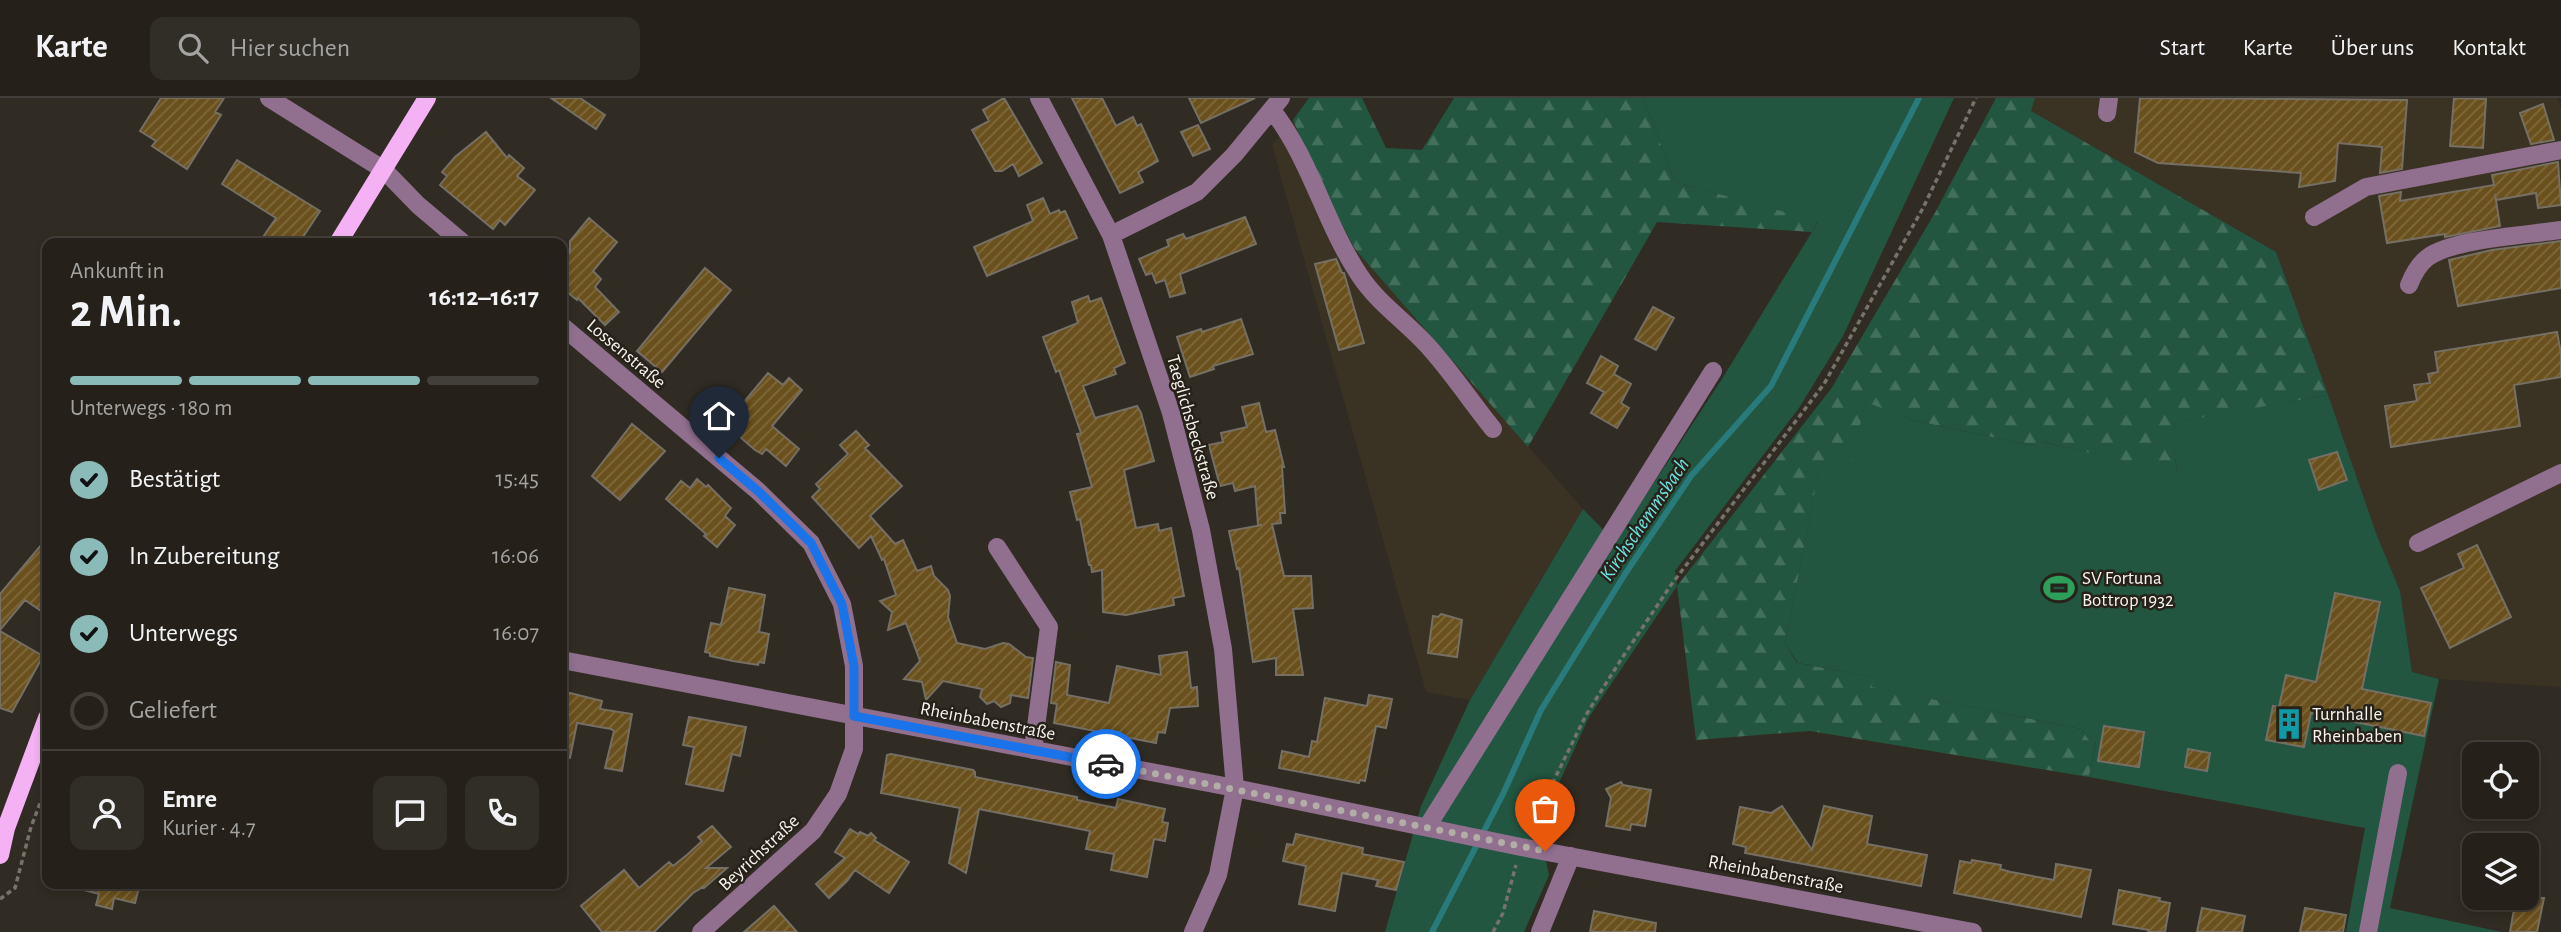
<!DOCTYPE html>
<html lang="de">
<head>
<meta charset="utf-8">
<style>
  :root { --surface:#25211a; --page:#312e27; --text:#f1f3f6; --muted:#a3a3a2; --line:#423e39; --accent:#8bbbb9 }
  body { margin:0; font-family:"Alegreya Sans",sans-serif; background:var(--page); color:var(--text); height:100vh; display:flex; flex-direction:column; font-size:26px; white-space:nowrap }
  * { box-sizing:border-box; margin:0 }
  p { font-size:23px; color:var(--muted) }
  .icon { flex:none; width:38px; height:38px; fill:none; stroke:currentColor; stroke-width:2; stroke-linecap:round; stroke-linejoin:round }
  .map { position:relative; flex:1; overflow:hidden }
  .side { position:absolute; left:42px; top:140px; width:525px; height:651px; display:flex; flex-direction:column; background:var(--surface); border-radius:14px; box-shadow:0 4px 10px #0003,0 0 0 2px var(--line) }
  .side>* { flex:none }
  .tools { position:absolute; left:2462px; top:644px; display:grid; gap:14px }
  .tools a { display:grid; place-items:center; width:77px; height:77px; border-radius:14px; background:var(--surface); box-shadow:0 4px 10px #0003,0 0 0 2px var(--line); font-size:35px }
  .pin { position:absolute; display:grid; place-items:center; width:60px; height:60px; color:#fff; margin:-72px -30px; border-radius:50% 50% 50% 0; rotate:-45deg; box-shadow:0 0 7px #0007 }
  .pin .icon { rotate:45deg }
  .courier { position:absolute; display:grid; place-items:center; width:70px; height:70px; margin:-35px; border:5px solid #1a73e8; border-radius:50%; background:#fff; color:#222; box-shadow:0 2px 9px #0007 }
  .head em { font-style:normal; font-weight:700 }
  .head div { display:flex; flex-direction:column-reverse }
  .head { display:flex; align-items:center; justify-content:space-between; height:119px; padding:0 28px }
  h1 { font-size:46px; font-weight:700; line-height:52px }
  .bar { display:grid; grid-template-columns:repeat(4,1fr); gap:10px 7px; align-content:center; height:84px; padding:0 28px }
  .bar i { height:9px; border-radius:5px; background:var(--line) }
  .bar .current { background:var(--accent) }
  .bar p { grid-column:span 4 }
  .line { display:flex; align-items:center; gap:18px; padding:0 28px; border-top:2px solid var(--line) }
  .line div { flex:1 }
  .round { display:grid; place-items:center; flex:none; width:74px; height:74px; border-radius:14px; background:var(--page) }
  ol { padding:0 28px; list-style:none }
  li { display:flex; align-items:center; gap:21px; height:77px }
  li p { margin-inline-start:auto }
  li .icon { padding:7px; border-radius:50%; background:var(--accent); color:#111; stroke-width:4 }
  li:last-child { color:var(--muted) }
  li i { width:38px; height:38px; border:4px solid var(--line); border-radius:50% }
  header { display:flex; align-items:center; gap:42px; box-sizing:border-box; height:98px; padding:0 35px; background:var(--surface); border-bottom:2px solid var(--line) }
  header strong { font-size:33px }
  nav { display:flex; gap:38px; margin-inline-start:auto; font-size:24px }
  .search { width:490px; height:63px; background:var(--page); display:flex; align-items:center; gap:18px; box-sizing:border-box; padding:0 24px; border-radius:14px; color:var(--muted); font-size:26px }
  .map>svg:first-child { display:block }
  .built { fill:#3a3223 }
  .green { fill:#225641 }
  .forest { fill:url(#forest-firs) }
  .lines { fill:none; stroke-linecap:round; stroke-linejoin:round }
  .stream { stroke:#297a7a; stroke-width:6 }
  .building { fill:url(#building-hatch); stroke:#756f64; stroke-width:2 }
  .path { stroke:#77736b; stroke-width:3.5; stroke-dasharray:5 3.5; stroke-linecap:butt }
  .minor { stroke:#906f8f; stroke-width:18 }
  .major { stroke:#f4b1f4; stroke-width:18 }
  .done { stroke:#b2ada6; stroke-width:7; stroke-dasharray:0 12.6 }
  .route { stroke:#1a73e8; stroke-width:9 }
  .labels { text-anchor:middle; stroke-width:5; stroke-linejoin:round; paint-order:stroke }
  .street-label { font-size:19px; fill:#f7f3ed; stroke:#272219 }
  .poi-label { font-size:19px; fill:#f7f3ed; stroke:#272219; text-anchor:start }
  .water-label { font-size:21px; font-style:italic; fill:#6ce2e1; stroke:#272219 }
</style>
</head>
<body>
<header>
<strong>Karte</strong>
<div class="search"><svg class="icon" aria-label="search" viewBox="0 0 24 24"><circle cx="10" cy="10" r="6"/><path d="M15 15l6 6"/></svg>Hier suchen</div>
<nav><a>Start</a><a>Karte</a><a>Über uns</a><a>Kontakt</a></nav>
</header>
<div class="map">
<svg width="2561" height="834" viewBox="0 0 2561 834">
  <defs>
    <pattern id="forest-firs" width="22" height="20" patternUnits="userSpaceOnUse" patternTransform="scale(1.75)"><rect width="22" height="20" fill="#225641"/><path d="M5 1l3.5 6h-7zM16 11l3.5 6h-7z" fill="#436f5d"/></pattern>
    <pattern id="building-hatch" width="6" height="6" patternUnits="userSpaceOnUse" patternTransform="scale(1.75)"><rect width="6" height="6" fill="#6a501c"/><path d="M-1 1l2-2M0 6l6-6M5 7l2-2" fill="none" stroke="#806a3d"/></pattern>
  </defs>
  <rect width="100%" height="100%" fill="#312c23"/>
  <!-- built -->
  <path class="built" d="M2035,0H2557L2561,10V589L2439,581L2412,574L2400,493L2376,435L2276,154L2031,13Z
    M1293,22L1317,81L1355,151L1583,411L1470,602L1426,594L1272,47Z"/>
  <!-- green -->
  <path class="green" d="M1643,0H1954L1843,238L1799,310L1675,473L1677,488L1589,619L1539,729L1549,777L1524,834H1385L1421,708L1470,602L1583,411L1615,444L1722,281L1818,124L1675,84Z
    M2328,297L2376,435L2400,493L2412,574L2439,581L2390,810L2502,834H2346L2365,730L2089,679L2096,644L2089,642L2081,631L1871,589L1872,579L1798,565L1785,546L1820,366L1849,371L1866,303L1912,322L2034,348L2043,344L2177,374L2170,325Z"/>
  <!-- forest -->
  <path class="forest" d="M1309,0H1362L1386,50L1422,52L1454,0H1643L1675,84L1818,123L1812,134L1657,124L1528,349L1355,151L1317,81L1293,22Z
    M1996,0H2035L2031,13L2276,154L2328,297L2171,325L2177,375L2044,344L2034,348L1912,322L1866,304L1849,372L1820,367L1785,546L1797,565L1873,579L1872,589L2081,631L2089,642L2096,643L2089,679L1810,633L1696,642L1677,488L1831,291L1936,113Z"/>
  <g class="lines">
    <!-- stream -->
    <path class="stream" d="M1432,834L1503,696L1541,612L1625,476L1691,378L1771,288L1919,0"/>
  </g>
  <!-- building -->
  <path class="building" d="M161,0H224L215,14L221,17L187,71L152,48L156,43L140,33Z
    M551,0H580L605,17L596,31Z
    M1004,0L1042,65L1019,78L1013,66L1002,73H995L972,32L989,23L983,12Z
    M1072,0H1102L1116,28L1133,19L1137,28L1141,26L1158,63L1138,74L1143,84L1120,95Z
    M1189,0H1255L1201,25Z
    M2140,0L2407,2L2402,71L2380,75L2382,49L2338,45L2335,83L2299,89L2301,75L2158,65L2135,54Z
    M2454,0L2486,1L2483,50L2450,48Z
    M2543,6L2554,42L2531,46L2520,15Z
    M1198,27L1210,51L1193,58L1181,34Z
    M486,34L507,60L509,57L524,70L517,78L535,92L505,127L500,122L493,131L440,87L447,78L442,74L455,59Z
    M237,62L320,113L299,145H259L276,120L222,86Z
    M2558,64L2561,107L2538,110L2536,95L2496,102L2495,96L2500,128L2445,139V136L2387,145L2379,98L2401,94L2400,103L2494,87L2492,77Z
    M1043,100L1050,116L1059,112L1060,115L1065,113L1077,140L987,178L974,149L1033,123L1027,107Z
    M1245,119L1256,146L1180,176L1185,195L1170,199L1165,182L1156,185L1152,175L1146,177L1139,161L1169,148L1167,142L1183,136L1186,141Z
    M589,120L617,144L593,173L601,181L595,189L619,214L605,227L578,200L577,202L562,190V147L570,154V143Z
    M2561,143V190L2458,208L2449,162L2492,152Z
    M1336,161L1342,175H1344L1364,245L1339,252L1315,166Z
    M705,170L731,192L662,274L637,253Z
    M1088,198L1090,204L1101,200L1125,265L1114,270L1116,276L1083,288L1095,320L1137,308L1141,315L1154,363L1124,372L1136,430L1158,426L1159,433L1171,430L1184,498L1173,500L1174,507L1126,517L1103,514L1102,472L1092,474L1091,467H1089L1080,421L1077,422L1070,394L1092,389L1077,336L1081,335L1059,272L1056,274L1043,239L1078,225L1072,204Z
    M1653,209L1674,220L1656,252L1635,241Z
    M1241,221L1253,256L1213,268L1214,271L1190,279L1177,239L1201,231L1202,234Z
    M2557,234L2561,255V279L2514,287L2520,328L2391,349L2385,308L2417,303L2414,287L2430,285L2428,276L2438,274L2435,254Z
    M1601,258L1618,268L1614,276L1631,286L1621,305L1629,310L1617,330L1591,315L1604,294L1587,285Z
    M768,275L783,287L789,280L802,292L772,328L799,351L786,368L766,351L762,356L755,352L717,319L736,297L744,304Z
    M1259,305L1266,334L1275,332L1284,369H1282L1285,415H1280L1281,425L1272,426L1284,478H1311L1313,510L1293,511L1303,577H1276V560L1253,564L1239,470L1237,471L1229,433L1262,427H1258L1255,388L1235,393L1233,385L1220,388L1209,347L1223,344L1221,335L1247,329L1242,309Z
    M632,326L665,353L620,402L592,378Z
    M856,333L869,347L865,350L902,388L870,418L895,446L903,442L917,473L931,468L934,478L948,492L950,498L948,519L957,545L985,551L1003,545L1009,546L1026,559L1033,560L1028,600L1011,597L1010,605L1001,609L994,603L987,606L980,599L982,591L943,583L926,602L922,584L904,581L920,563L906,525L888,532L892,514L880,503L896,497L884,461L882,462L871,438L859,450L812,399L820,391L816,386L848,356L840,347Z
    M2337,354L2347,382L2319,392L2309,362Z
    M697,381L706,389L708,387L731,410L725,418L735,427L717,449L704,438L706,436L666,401L681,383L690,390Z
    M47,440V517L25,502L0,532V496Z
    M2477,447L2511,519L2450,550L2421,490L2464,470L2458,456Z
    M729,490L765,497L759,534L769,536L764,565L759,564L758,567L733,563L710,558V555L705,554L711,525L721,527Z
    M2335,495L2380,504L2362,591L2431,605L2424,638L2311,615L2304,649L2266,642L2273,608L2279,609L2286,577L2316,584Z
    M1441,516L1462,522L1457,559L1428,555L1433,518L1438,519Z
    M0,533L43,558L12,614L0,610Z
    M1187,554L1191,590L1197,589L1198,608L1170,610L1165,635L1158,634L1156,645L1054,625L1057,606L1051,605L1056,564L1070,567L1067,597L1109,605L1117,568L1161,577L1159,558Z
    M562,593L602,603L600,611L632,616L622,673L605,670L614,633L611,631L577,625L570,660L562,659Z
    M1369,597L1392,601L1386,630L1376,628L1365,683L1360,682L1359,685L1279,670L1282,653L1309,659L1312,643L1317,644L1325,600L1367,608Z
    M689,619L746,629L740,658L732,656L723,693L686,686L694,649L683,647Z
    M2104,628L2144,634L2139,669L2098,663Z
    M2188,651L2210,655L2207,673L2185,669Z
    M891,656L973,672L975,674V679L1077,699V702L1116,710L1118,701L1165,711L1162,724L1168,725L1165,743L1154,741L1147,779L1111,772L1114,756L1086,751L1090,733L979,711L966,775L949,765L960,710L881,695L887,657Z
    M1621,684L1623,687L1651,692L1645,728L1631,726L1630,732L1606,728L1611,700L1606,691Z
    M1782,708L1812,752L1824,708L1872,718L1867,746L1927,757L1921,788L1745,755L1746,749L1733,746L1740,709L1771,715Z
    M712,728L731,749L706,770H727L704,790L703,789L693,795L654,834H602L581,808L624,772L639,790L669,764L673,768L688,756L702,743L698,739Z
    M850,731L858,736L860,734L868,738L871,735L876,740L874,742L909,764L889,795L855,772L847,783L829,800L816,786L845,760L835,754Z
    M1296,736L1363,750L1362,756L1404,764L1396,792L1376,788L1378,782L1342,775L1335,813L1299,806L1306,768L1283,763L1287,746L1293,747Z
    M1972,762L2001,767L2000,771L2011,774L2054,782L2056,766L2091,772L2081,819L1954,795L1960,763L1971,765Z
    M85,786H140L135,805L114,800L112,811L96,807L99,796L84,792Z
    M2119,792L2160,800L2159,803L2170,805L2165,834H2148L2149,832L2113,826Z
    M2516,800H2544L2537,834H2510Z
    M774,808L797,834H744Z
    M2202,810L2245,818L2242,834H2197Z
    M2305,810L2346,817L2343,834H2300Z
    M1594,813L1656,825L1655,834H1590Z"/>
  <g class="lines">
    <!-- path -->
    <path class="path" d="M1530,731L1586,617L1622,560L1671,487L1824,286L1923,110L1976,0
      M0,801L15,790L31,729L47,687
      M1493,834L1503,815L1516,767"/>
    <!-- minor -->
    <path class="minor" d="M269,0L384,72L418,107L463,145
      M1039,0L1111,137L1171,315L1201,432L1223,551L1235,690L1218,777L1193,834
      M1272,12C1311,62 1325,126 1360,178C1378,205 1405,223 1427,247C1451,273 1471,304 1493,331
      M2107,15L2109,0
      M2314,119L2366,89L2561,52
      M1111,137L1197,94L1234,57L1281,0
      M2409,187C2413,177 2418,167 2427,160C2451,141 2528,137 2561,132
      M562,228L758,393L811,445L842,506L854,568V651L838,696L813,733L701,834
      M2418,445L2561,375
      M997,449L1049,529L1033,652
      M562,562L1235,690L1521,749L1973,834
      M1427,729L1713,273
      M1540,834L1571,758
      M2368,834L2398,675"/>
    <!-- major -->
    <path class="major" d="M338,145L427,0
      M0,757L6,730L47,620"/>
  </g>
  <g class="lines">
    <!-- done -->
    <path class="done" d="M1106,666L1545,753"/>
    <!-- route -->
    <path class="route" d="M719,360L758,393L811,445L842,506L854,568V618L1106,666"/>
  </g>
  <!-- icons -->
  <defs>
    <symbol id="stadium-bare" viewBox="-9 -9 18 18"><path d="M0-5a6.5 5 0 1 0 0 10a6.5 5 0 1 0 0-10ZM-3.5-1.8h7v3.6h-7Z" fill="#2e9e5b" stroke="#272219" stroke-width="2.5" paint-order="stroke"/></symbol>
    <symbol id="building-bare" viewBox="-9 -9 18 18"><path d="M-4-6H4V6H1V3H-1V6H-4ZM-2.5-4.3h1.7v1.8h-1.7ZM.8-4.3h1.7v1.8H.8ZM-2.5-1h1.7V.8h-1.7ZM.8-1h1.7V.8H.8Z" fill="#0f9aa8" stroke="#272219" stroke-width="2.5" paint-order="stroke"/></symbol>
  </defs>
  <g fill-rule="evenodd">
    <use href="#stadium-bare" x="2037" y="468" width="44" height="44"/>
    <use href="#building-bare" x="2267" y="604" width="44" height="44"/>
  </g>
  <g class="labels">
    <!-- street labels -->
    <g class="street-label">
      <text transform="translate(627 255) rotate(40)" y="7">Lossenstraße</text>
      <text transform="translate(1194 329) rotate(74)" y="7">Taeglichsbeckstraße</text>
      <text transform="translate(988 622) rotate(11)" y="7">Rheinbabenstraße</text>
      <text transform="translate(758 754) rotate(-43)" y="7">Beyrichstraße</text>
      <text transform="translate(1776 775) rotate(11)" y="7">Rheinbabenstraße</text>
    </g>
    <!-- poi labels -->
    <g class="poi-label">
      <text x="2082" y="486">SV Fortuna<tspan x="2082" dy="22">Bottrop 1932</tspan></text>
      <text x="2312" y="622">Turnhalle<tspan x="2312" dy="22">Rheinbaben</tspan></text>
    </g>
    <!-- water labels -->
    <g class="water-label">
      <text transform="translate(1644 421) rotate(-56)" y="7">Kirchschemmsbach</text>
    </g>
  </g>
</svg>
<div class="tools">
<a><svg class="icon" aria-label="locate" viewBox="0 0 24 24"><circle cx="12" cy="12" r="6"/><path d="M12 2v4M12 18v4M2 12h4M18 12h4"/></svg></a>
<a><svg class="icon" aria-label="layers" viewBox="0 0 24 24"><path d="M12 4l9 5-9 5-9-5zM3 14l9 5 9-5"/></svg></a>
</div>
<div class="pin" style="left:1545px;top:753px;background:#ea580c"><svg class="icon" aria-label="bag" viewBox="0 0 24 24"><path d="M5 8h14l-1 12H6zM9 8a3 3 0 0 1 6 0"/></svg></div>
<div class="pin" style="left:719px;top:360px;background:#1f2937"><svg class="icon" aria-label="home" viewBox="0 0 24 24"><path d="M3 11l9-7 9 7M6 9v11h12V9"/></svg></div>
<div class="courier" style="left:1106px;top:666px"><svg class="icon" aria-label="car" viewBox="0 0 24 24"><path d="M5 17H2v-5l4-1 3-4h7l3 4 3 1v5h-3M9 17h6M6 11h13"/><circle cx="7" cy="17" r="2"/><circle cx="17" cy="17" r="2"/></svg></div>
<section class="side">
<div class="head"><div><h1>2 Min.</h1><p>Ankunft in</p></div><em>16:12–16:17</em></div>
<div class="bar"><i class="current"></i><i class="current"></i><i class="current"></i><i></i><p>Unterwegs · 180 m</p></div>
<ol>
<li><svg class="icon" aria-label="check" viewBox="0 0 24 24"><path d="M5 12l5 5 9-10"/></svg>Bestätigt<p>15:45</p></li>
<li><svg class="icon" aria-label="check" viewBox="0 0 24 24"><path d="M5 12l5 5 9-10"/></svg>In Zubereitung<p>16:06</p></li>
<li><svg class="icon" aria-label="check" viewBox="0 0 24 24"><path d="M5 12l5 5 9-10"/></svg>Unterwegs<p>16:07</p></li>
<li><i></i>Geliefert</li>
</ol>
<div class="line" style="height:126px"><a class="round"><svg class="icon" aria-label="person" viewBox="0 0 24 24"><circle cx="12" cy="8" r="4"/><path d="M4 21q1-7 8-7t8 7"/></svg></a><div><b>Emre</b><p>Kurier · 4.7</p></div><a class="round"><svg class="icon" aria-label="chat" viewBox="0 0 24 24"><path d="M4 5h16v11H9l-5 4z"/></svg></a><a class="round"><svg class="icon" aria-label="phone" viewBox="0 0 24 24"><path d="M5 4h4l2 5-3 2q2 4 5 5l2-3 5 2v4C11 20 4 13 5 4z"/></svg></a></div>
</section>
</div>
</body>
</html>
